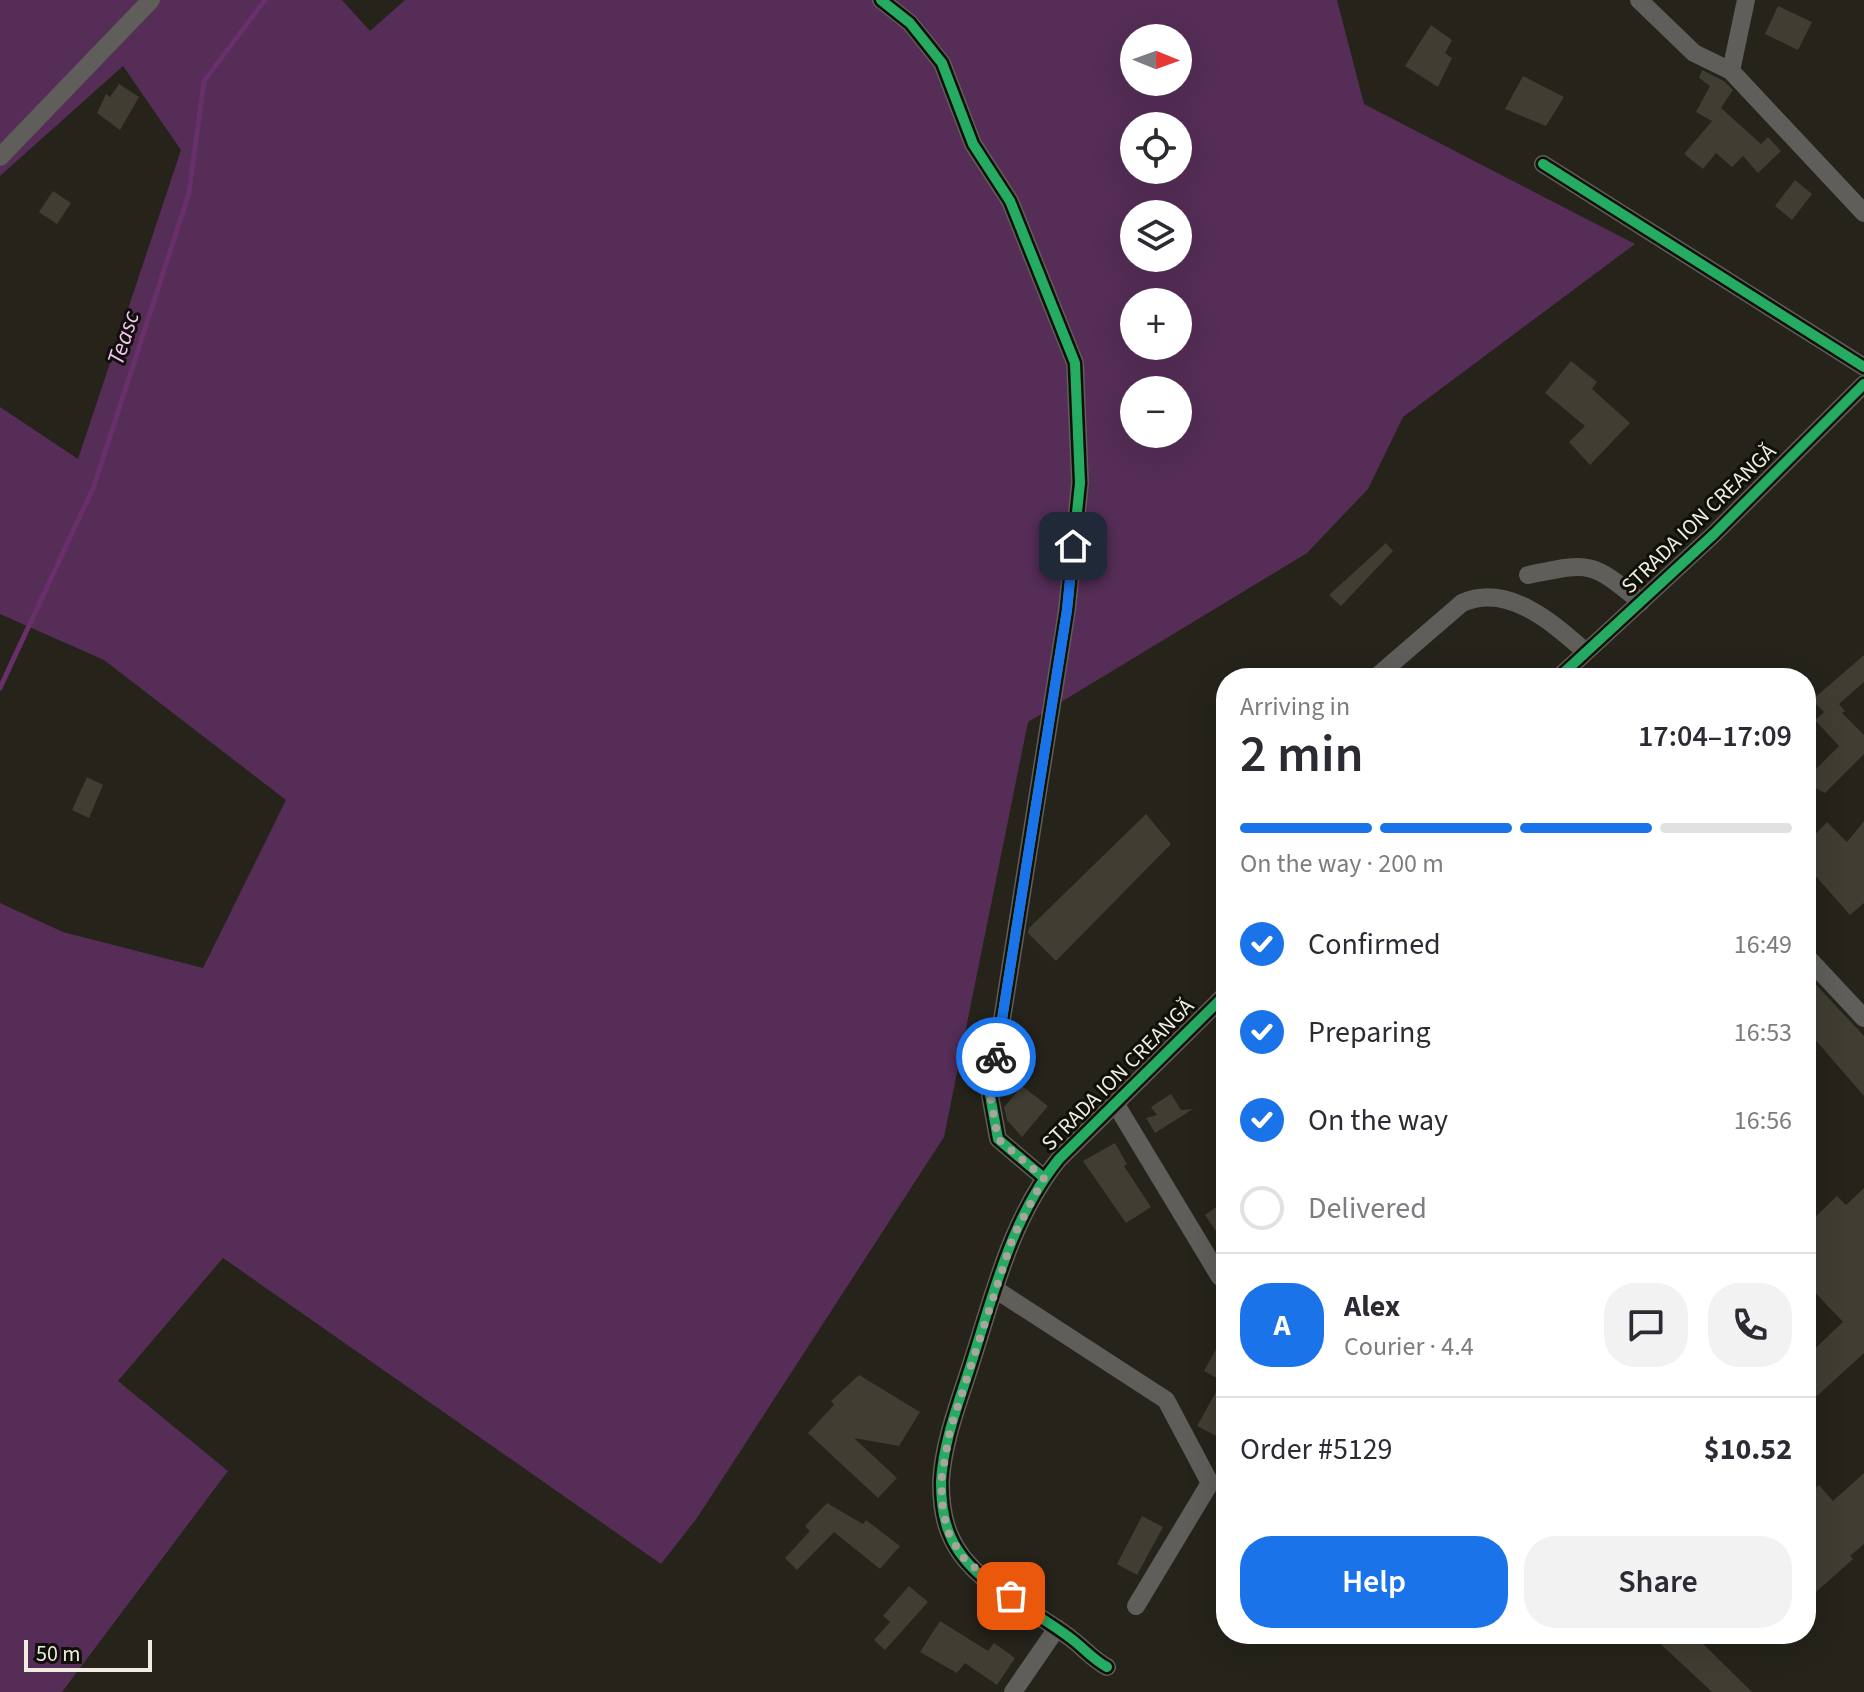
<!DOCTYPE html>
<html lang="en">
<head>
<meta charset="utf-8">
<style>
  :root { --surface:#fff; --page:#f2f2f3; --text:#2b2b33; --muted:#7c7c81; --line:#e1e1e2; --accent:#1a73e8 }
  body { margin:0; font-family:"Source Sans 3",sans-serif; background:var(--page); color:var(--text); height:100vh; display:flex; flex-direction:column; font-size:30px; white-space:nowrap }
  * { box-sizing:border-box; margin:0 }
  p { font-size:26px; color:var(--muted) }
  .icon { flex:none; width:44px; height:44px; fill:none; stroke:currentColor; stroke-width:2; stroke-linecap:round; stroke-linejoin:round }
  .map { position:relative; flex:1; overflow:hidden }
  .side { position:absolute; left:1216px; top:668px; width:600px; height:976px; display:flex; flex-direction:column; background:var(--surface); border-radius:32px; box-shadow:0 8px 32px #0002 }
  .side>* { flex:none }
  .needle { width:52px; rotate:91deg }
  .buttons { position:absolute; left:1120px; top:24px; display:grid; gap:16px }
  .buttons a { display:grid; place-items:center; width:72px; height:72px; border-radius:50%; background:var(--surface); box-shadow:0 8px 32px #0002; font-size:40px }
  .scale { position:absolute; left:24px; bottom:20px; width:128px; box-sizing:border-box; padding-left:8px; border:4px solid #efede2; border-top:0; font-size:22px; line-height:28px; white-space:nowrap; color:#efede2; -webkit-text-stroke:6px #100f08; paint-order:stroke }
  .pin { position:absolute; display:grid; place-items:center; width:68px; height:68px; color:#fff; margin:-34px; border-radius:16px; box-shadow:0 4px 12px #0006 }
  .courier { position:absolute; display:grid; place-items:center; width:80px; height:80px; margin:-40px; border:6px solid #1a73e8; border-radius:50%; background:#fff; color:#222; box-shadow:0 2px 10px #0007 }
  .head em { font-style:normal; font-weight:600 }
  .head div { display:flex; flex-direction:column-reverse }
  .head { display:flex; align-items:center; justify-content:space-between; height:136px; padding:0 24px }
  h1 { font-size:52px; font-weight:600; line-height:60px }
  .bar { display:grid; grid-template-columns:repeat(4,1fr); gap:12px 8px; align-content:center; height:96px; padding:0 24px }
  .bar i { height:10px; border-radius:6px; background:var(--line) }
  .bar .active { background:var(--accent) }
  .bar p { grid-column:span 4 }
  .line { display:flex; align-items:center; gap:20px; padding:0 24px; border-top:2px solid var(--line) }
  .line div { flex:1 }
  .round { display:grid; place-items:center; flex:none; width:84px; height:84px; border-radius:32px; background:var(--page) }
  ol { padding:0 24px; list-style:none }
  li { display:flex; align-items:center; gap:24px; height:88px }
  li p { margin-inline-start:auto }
  li .icon { padding:8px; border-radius:50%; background:var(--accent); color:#fff; stroke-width:4 }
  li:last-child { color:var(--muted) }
  li i { width:44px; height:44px; border:4px solid var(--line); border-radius:50% }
  .action { display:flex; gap:16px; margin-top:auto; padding:16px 24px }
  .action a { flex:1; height:92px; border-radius:32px; background:var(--accent); color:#fff; font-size:32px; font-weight:600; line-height:92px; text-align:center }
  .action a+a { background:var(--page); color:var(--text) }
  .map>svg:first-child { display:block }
  .green { fill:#552d57; fill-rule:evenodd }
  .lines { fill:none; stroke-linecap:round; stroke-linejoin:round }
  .stream { stroke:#682f6b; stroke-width:5 }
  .building { fill:#403e32 }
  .minor { stroke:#5f5e5a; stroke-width:18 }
  .cycleway-casing { stroke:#100f08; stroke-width:15 }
  .cycleway { stroke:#26ab63; stroke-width:10 }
  .done { stroke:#a8a69c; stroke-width:8; stroke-dasharray:0 14.4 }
  .route { stroke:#1a73e8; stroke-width:10 }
  .labels { text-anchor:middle; stroke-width:6; stroke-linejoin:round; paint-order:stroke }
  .street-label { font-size:22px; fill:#efede2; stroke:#100f08 }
  .water-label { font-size:24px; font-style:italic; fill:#f7c2fa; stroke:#100f08 }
</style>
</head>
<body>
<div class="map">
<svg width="1864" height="1692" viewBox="0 0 1864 1692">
  <rect width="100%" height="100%" fill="#25231a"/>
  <!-- green -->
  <path class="green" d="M0,0H342L370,31L405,0H1337L1364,104L1635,244L1403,417L1368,489L1307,553L1028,722L944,1137L697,1518L661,1564L223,1258L118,1381L228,1471L62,1692H0V903L63,932L203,968L286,800L104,660L0,614V407L78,459L181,150L123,66L0,176ZM1134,38H1178V82H1134ZM1134,126H1178V170H1134ZM1134,214H1178V258H1134ZM1134,302H1178V346H1134ZM1134,390H1178V434H1134Z"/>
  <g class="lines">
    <!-- stream -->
    <path class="stream" d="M0,688L94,486L189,193L204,81L265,0"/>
  </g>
  <!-- building -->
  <path class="building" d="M1778,6L1812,22L1798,50L1765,34Z
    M1431,25L1452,40L1445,53L1452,58L1438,87L1405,66Z
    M1702,70L1724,81L1733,90L1721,108L1761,144L1768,137L1781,151L1758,173L1743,156L1732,167L1716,153L1703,169L1684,154L1712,121L1696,112L1710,86L1699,78Z
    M1523,76L1564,97L1546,126L1505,109Z
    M119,84L139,97L120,130L97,113L106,94L110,97Z
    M1795,180L1812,194L1792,220L1775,206Z
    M53,191L71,203L57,224L39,212Z
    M1571,361L1597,382L1592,389L1630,423L1590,465L1569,442L1585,426L1545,393Z
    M1386,543L1393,551L1341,606L1329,595Z
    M1864,655V682L1839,704L1845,711L1842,713L1864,735V754L1825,793L1806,783V757L1817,768L1839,746L1815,720L1824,712L1812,700Z
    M87,777L103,785L89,818L72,810Z
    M1146,814L1171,844L1056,961L1028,933L1029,928Z
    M1864,821V903L1850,915L1806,865V844L1827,822L1847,842Z
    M1806,974L1864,1036V1096L1806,1029Z
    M1022,1086L1048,1106L1022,1137L1007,1120L1004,1107Z
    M1171,1094L1181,1110L1193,1109L1155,1133L1146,1118L1157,1115L1151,1107Z
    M1115,1143L1127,1164L1124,1166L1151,1207L1126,1223L1083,1161Z
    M1864,1188V1353L1817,1396L1806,1384V1357L1843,1322L1806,1283V1226L1837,1196L1846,1205Z
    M1226,1200V1246L1205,1215Z
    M1226,1331V1441L1197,1426L1222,1381L1204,1371Z
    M859,1375L920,1412L899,1446L854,1438L897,1478L878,1498L808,1433L834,1405L831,1401Z
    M1864,1473V1544L1850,1556L1853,1559L1806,1601V1497L1819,1485L1833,1501Z
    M827,1503L863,1524L866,1520L900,1546L880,1569L834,1532L797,1570L785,1558L810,1531L805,1526Z
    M1142,1516L1163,1527L1137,1575L1117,1564Z
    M909,1586L928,1602L885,1650L874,1640L890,1622L883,1616Z
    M940,1621L988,1651L994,1643L1015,1658L997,1685L965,1663L957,1673L920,1652Z
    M1650,1634H1693L1752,1692H1712Z"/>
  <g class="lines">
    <!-- minor -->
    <path class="minor" d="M881,0L910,23L942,63L973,144L1010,201L1075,363L1080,483L1067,610L990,1095L998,1139L1044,1178
      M1639,0L1694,53L1731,71L1864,213
      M1731,71L1746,0
      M0,157L151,0
      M1543,164L1864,367
      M1528,575C1591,562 1591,561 1641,602
      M1375,678L1462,603C1508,582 1554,624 1586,652
      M1558,678L1714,534L1864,384
      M1806,956L1864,1018
      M1115,1103L1220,1277
      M995,1289L1166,1400L1210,1483L1136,1606
      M1107,1667C1092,1659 1083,1647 1069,1637C1031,1608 969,1582 950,1535C943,1519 941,1499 941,1482C943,1442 959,1402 971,1364C994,1293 1011,1218 1059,1159L1226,994
      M1013,1692L1057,1628"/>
    <defs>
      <path id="cycleway" d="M881,0L910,23L942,63L973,144L1010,201L1075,363L1080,483L1067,610L990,1095L998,1139L1044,1178
        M1543,164L1864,367
        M1558,678L1714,534L1864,384
        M1107,1667C1092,1659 1083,1647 1069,1637C1031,1608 969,1582 950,1535C943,1519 941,1499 941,1482C943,1442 959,1402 971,1364C994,1293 1011,1218 1059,1159L1226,994"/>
    </defs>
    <!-- cycleway casing -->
    <use href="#cycleway" class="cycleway-casing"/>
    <!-- cycleway -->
    <use href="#cycleway" class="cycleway"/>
  </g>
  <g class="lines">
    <!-- done -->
    <path class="done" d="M996,1057L990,1095L998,1139L1044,1178L1013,1237L950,1430L941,1481L943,1512L950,1537L965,1560L1011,1596"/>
    <!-- route -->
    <path class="route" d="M996,1057L1067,610L1073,546"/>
  </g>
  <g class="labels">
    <!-- street labels -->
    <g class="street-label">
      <text transform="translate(1698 518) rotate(-44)" y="8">STRADA ION CREANGĂ</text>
      <text transform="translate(1117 1074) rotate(-45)" y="8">STRADA ION CREANGĂ</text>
    </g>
    <!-- water labels -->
    <g class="water-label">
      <text transform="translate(123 338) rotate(-72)" y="8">Teasc</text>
    </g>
  </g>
</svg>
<div class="buttons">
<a><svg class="needle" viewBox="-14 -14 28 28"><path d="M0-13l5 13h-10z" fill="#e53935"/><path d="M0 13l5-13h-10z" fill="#7c7c81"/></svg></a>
<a><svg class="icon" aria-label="locate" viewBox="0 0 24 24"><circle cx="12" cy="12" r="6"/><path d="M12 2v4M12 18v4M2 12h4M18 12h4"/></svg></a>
<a><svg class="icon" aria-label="layers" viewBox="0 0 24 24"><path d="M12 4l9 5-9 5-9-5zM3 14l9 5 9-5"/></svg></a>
<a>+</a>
<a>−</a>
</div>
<div class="scale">50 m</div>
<div class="pin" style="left:1011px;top:1596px;background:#ea580c"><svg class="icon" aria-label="bag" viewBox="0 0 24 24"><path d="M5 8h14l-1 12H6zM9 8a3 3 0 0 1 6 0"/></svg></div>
<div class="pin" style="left:1073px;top:546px;background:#1f2937"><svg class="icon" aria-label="home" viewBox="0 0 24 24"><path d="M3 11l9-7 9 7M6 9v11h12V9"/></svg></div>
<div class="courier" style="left:996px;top:1057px"><svg class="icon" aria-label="bike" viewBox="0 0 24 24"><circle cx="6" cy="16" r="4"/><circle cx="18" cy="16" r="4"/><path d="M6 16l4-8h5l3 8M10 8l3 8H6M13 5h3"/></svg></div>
<section class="side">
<div class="head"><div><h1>2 min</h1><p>Arriving in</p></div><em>17:04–17:09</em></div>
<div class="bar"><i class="active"></i><i class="active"></i><i class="active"></i><i></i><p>On the way · 200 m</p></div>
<ol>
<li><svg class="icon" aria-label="check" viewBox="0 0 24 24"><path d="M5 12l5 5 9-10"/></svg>Confirmed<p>16:49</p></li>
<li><svg class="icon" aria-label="check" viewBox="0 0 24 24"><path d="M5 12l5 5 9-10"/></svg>Preparing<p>16:53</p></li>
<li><svg class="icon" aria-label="check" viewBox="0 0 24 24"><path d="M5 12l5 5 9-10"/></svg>On the way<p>16:56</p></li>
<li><i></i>Delivered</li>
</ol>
<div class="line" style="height:144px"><b class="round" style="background:var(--accent);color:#fff">A</b><div><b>Alex</b><p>Courier · 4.4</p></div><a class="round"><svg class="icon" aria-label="chat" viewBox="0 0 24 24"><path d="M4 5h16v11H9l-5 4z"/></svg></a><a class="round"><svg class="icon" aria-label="phone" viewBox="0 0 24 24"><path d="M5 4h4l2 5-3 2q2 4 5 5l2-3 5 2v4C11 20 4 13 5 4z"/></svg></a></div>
<div class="line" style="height:104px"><div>Order #5129</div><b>$10.52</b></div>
<div class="action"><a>Help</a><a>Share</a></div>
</section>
</div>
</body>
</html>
